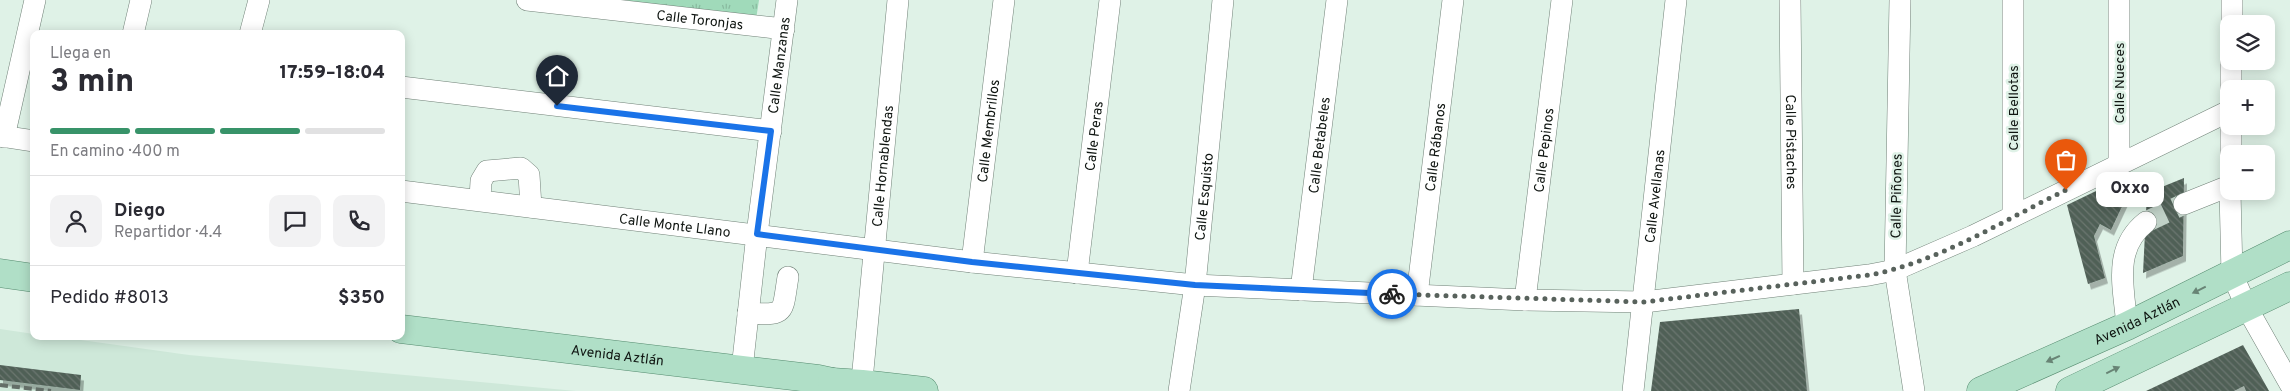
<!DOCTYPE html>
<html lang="es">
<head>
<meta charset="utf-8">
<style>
  :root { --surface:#fff; --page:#f2f2f3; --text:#2b2b33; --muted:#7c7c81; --line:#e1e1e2; --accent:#389369 }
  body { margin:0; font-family:Overpass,sans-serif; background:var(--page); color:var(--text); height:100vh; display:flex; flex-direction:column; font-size:19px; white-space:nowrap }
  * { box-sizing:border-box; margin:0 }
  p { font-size:16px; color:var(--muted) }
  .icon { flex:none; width:28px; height:28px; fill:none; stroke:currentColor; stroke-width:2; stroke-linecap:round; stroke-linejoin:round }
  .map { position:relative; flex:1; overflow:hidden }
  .details { position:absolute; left:30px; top:30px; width:375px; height:310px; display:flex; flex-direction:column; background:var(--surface); border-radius:10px; box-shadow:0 2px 12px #0003 }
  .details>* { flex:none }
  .buttons { position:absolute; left:2220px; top:15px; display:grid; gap:10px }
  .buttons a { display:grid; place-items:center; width:55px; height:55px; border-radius:10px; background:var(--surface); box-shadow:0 2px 12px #0003; font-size:25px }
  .pin { position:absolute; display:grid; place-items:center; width:42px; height:42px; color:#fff; margin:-51px -21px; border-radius:50% 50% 50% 0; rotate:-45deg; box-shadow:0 0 5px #0007 }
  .pin .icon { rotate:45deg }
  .courier { position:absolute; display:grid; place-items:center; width:50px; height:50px; margin:-25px; border:4px solid #1a73e8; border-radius:50%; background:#fff; color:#222; box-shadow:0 1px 6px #0007 }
  .bubble { position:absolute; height:35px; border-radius:10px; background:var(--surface); box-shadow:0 2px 12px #0003; font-size:16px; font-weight:800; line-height:35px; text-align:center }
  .headline em { font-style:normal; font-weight:800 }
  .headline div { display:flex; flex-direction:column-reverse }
  .headline { display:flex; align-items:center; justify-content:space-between; height:85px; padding:0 20px }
  h1 { font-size:32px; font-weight:800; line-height:38px }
  .bar { display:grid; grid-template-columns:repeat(4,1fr); gap:8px 5px; align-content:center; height:60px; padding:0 20px }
  .bar i { height:6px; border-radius:4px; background:var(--line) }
  .bar .current { background:var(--accent) }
  .bar p { grid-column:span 4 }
  .line { display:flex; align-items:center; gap:12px; padding:0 20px; border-top:1px solid var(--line) }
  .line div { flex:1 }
  .round { display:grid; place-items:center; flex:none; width:52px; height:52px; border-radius:10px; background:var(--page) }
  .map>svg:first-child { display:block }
  .built { fill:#cee8d9 }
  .grass { fill:url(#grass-tufts) }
  .building { fill:url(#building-back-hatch); filter:url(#shadow) }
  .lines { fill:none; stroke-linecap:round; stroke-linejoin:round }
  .minor-tunnel { stroke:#c0d1c7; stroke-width:21; stroke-dasharray:21 11; stroke-linecap:butt }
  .minor-casing { stroke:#708177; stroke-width:22 }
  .major-casing { stroke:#558b6f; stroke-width:29 }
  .minor { stroke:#fff; stroke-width:21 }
  .major { stroke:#b0dfc7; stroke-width:28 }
  .rail { stroke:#636e67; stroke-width:4; stroke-dasharray:8 4; stroke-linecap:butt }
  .oneway { fill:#688475 }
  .done { stroke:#58625c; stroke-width:5; stroke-dasharray:0 9 }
  .route { stroke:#1a73e8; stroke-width:6 }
  .labels { text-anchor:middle; stroke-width:5; stroke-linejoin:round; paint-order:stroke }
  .street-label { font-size:14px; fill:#0f1511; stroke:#dff2e7 }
</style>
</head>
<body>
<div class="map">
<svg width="2290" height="391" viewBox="0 0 2290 391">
  <defs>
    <pattern id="grass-tufts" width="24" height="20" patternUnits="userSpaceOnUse" patternTransform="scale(1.25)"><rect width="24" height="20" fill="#a0daba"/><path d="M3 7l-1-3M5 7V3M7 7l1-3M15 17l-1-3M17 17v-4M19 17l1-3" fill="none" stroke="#89ba9f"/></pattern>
    <pattern id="building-back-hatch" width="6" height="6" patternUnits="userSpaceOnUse" patternTransform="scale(1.25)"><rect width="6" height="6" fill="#506057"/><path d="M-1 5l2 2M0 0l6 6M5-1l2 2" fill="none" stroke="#6a766f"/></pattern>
    <filter id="shadow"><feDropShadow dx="3" dy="5.5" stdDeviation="0" flood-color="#0004"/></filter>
  </defs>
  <rect width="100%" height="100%" fill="#dff2e7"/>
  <!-- built -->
  <path class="built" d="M0,329L34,334V336H52L189,355L576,391H0Z"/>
  <!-- grass -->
  <path class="grass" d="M625,0H759L755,26Z"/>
  <!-- building -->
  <path class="building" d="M2184,178L2183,256L2143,273L2147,193Z
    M2121,179L2113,195L2125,200L2111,230L2100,224L2094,236L2105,278L2088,284L2067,205Z
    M1799,309L1807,391H1651L1660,322Z
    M2243,345L2269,391H2246L2244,386L2234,391H2146Z
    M0,365L81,375L80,390L0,380Z"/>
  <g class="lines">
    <!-- minor-tunnel -->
    <path class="minor-tunnel" d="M2146,222L2184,204"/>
    <defs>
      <g id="minor">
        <path id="s1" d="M527,0L784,29"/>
        <path id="s2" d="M1790,0L1793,284"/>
        <path d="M1900,0L1895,270L1914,391"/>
        <path d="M2013,0V216"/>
        <path d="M2119,0V165"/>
        <path d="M2232,24V0"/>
        <path d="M133,34L141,0"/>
        <path d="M250,34L259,0"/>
        <path d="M401,87L771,131"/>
        <path d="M2231,89V61"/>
        <path d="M0,136L34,141"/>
        <path d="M4,137L35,0"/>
        <path d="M2231,154V126"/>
        <path id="s3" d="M401,191L972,262L1195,285L1525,300L1644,302L1869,275L1895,270L1973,236L2229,111"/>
        <path d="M2230,191L2232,274L2247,308L2290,384"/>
        <path d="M480,199L481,181L487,171L521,168L529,175L531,207"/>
        <path d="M2184,204L2229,186"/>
        <path id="s4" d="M972,262L1004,0"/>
        <path id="s5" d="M1077,273L1110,0"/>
        <path id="s6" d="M1301,290L1337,0"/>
        <path id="s7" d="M1417,295L1453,0"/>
        <path id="s8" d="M1525,300L1562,0"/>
        <path d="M748,313C787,316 782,313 788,277"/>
        <path d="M2127,326C2124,288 2112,249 2146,222"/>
        <path id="s9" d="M742,369L757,234L787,0"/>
        <path id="s10" d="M861,391L898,0"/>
        <path id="s11" d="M1179,391L1195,285L1223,0"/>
        <path id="s12" d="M1633,391L1676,0"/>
      </g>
      <g id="major">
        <path d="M0,273L34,278"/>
        <path id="s13" d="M401,329L818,379L832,382L850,391"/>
        <path d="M832,382L862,384L924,391"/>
        <path id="s14" d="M1981,391L2127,326L2290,245"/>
        <path d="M2070,391L2290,286"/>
      </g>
    </defs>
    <!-- minor casing -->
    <use href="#minor" class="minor-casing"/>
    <!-- major casing -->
    <use href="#major" class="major-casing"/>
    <!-- minor -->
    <use href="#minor" class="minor"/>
    <!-- major -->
    <use href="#major" class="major"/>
    <!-- rail -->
    <path class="rail" d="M0,385L51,391"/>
  </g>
  <!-- one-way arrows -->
  <defs><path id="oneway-solid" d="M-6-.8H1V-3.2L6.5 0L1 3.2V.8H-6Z" transform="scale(1.25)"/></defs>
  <g class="oneway">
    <use href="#oneway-solid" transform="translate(2199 290) rotate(154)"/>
    <use href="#oneway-solid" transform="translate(2053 359) rotate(156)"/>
    <use href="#oneway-solid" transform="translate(2113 370) rotate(-26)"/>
  </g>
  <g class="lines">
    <!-- done -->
    <path class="done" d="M1392,294L1644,302L1869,275C1937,263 2004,220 2066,190"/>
    <!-- route -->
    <path class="route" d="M557,106L771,131L757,234L972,262L1195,285L1392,294"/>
  </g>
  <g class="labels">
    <!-- street labels -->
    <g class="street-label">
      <text dy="5" stroke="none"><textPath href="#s1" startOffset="174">Calle Toronjas</textPath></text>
      <text dy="5" stroke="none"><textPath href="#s9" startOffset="306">Calle Manzanas</textPath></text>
      <text transform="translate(2119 83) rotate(-90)" y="5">Calle Nueces</text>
      <text transform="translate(2013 108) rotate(-90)" y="5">Calle Bellotas</text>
      <text dy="5" stroke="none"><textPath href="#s4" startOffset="132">Calle Membrillos</textPath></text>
      <text dy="5" stroke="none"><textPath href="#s5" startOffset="138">Calle Peras</textPath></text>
      <text dy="5" stroke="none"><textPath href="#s2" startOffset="142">Calle Pistaches</textPath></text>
      <text dy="5" stroke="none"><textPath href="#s6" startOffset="146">Calle Betabeles</textPath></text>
      <text dy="5" stroke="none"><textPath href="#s7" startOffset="149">Calle Rábanos</textPath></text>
      <text dy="5" stroke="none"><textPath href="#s8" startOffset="151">Calle Pepinos</textPath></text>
      <text dy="5" stroke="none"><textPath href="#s10" startOffset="226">Calle Hornablendas</textPath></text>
      <text dy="5" stroke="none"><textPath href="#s11" startOffset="196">Calle Esquisto</textPath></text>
      <text dy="5" stroke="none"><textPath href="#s12" startOffset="196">Calle Avellanas</textPath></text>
      <text transform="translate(1896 196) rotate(-89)" y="5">Calle Piñones</text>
      <text dy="5" stroke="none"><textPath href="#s3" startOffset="276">Calle Monte Llano</textPath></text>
      <text dy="5" stroke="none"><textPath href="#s14" startOffset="171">Avenida Aztlán</textPath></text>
      <text dy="5" stroke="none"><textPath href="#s13" startOffset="218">Avenida Aztlán</textPath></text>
    </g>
  </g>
</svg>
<div class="buttons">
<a><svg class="icon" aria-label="layers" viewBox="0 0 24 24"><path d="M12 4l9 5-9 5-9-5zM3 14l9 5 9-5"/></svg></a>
<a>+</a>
<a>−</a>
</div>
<div class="pin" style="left:2066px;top:190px;background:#ea580c"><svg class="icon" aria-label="bag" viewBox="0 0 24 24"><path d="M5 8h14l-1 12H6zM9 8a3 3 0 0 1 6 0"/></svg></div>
<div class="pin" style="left:557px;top:106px;background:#1f2937"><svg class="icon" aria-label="home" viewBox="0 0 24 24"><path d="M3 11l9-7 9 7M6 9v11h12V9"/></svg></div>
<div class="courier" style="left:1392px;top:294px"><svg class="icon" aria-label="bike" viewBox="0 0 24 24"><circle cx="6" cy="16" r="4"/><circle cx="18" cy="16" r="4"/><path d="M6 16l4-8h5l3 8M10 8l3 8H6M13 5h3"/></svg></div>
<div class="bubble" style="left:2096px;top:172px;width:68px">Oxxo</div>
<section class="details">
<div class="headline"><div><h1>3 min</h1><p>Llega en</p></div><em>17:59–18:04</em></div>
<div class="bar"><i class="current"></i><i class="current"></i><i class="current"></i><i></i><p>En camino · 400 m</p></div>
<div class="line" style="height:90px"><a class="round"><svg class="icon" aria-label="person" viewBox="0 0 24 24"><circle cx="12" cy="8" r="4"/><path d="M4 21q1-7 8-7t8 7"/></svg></a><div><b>Diego</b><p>Repartidor · 4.4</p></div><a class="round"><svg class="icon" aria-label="chat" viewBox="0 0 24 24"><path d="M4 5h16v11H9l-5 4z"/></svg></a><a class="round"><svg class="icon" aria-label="phone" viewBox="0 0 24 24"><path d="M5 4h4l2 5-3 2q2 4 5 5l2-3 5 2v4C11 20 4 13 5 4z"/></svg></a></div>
<div class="line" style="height:65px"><div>Pedido #8013</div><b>$350</b></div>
</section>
</div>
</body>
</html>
